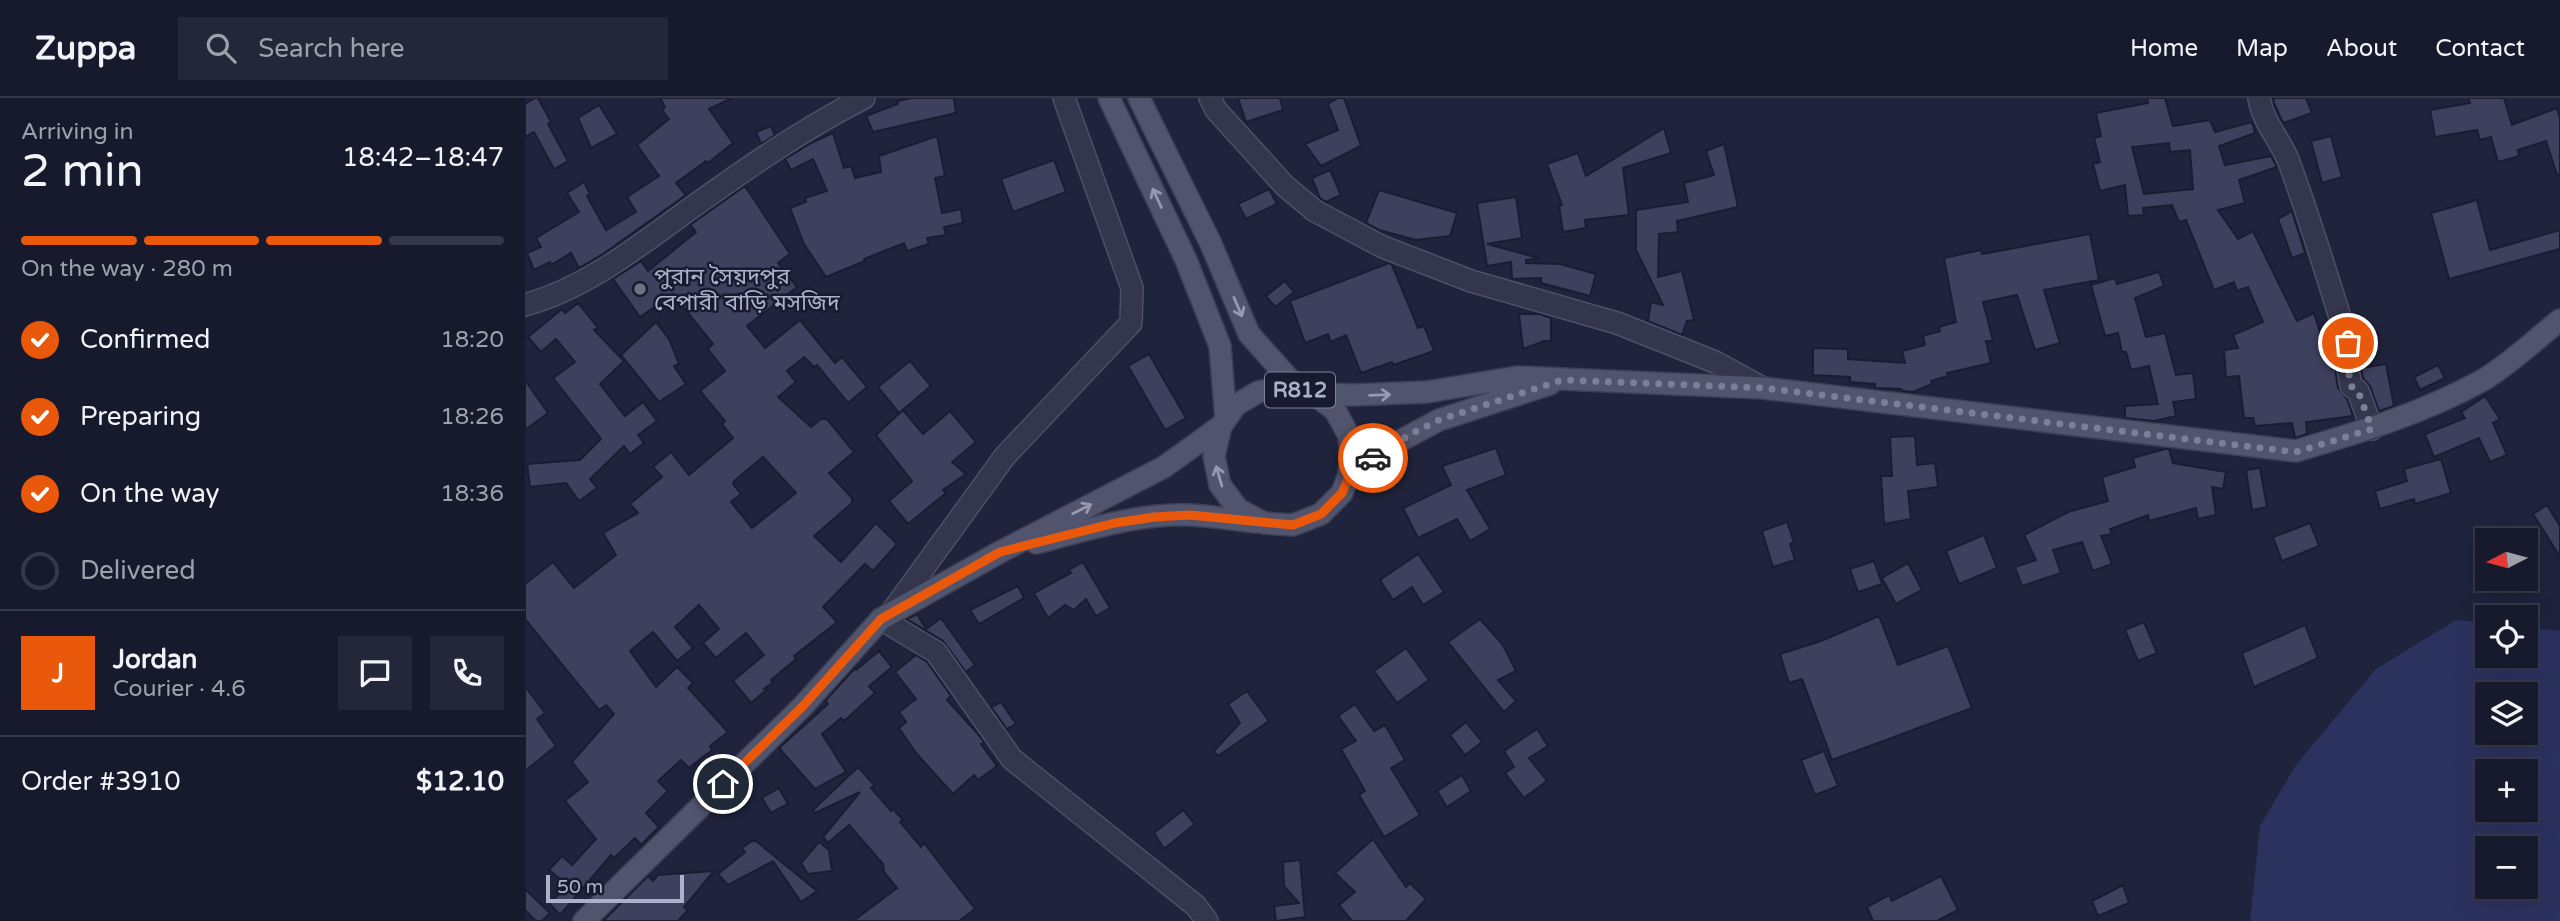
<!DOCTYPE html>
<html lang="en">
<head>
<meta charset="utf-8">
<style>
  :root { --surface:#171a2d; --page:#242739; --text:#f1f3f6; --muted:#9ea1aa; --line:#363849; --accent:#ea580c }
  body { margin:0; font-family:"Varela Round","Noto Sans Bengali",sans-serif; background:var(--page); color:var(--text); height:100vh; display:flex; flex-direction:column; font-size:26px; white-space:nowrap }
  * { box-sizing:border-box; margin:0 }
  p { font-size:23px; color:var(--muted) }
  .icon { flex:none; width:38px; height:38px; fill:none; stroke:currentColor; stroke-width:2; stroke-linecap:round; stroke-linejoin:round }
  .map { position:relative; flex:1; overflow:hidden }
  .side { display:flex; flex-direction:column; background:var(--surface); width:525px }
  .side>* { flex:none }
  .needle { width:46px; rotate:264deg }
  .buttons { position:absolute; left:1950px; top:430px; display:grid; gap:14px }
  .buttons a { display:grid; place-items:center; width:63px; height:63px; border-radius:0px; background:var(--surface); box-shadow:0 7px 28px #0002,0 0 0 2px var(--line); font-size:35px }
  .scale { position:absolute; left:21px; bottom:18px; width:138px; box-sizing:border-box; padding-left:7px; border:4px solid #adb0c8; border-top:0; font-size:19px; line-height:24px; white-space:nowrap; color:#adb0c8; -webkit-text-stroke:5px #181b30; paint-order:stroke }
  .pin { position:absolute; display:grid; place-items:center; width:60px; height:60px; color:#fff; margin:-30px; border:4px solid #fff; border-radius:50%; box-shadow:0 2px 7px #0007 }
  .courier { position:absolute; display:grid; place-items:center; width:70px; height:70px; margin:-35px; border:5px solid #ea580c; border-radius:50%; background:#fff; color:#222; box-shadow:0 2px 9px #0007 }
  .headline em { font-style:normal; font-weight:600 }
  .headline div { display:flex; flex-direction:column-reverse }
  .headline { display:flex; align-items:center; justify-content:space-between; height:119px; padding:0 21px }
  h1 { font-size:46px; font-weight:600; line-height:52px }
  .bar { display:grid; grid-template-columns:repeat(4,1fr); gap:10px 7px; align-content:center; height:84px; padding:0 21px }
  .bar i { height:9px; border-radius:5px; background:var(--line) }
  .bar .active { background:var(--accent) }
  .bar p { grid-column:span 4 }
  .line { display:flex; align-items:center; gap:18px; padding:0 21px; border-top:2px solid var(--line) }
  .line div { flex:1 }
  .round { display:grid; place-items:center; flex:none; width:74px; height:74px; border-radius:0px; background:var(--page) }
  ol { padding:0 21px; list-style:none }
  li { display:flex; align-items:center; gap:21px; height:77px }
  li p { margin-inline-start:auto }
  li .icon { padding:7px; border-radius:50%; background:var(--accent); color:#fff; stroke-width:4 }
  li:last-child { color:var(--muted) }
  li i { width:38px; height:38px; border:4px solid var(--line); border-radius:50% }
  header { display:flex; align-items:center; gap:42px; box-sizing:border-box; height:98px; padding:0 35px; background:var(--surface); border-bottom:2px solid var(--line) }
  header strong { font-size:33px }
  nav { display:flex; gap:38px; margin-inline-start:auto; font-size:24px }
  .search { width:490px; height:63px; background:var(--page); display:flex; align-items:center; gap:18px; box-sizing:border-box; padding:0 24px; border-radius:0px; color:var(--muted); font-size:26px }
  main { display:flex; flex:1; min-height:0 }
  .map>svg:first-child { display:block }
  .water { fill:#2c325e; fill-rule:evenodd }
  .building { fill:#3d415e; stroke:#1a1d32; stroke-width:2; fill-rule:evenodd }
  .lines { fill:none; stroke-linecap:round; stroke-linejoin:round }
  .minor-casing { stroke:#4d5066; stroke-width:24 }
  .major-casing { stroke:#3c3f55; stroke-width:24 }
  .minor { stroke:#33364c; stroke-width:21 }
  .major { stroke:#50546c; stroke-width:21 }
  .oneway { stroke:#9699b1 }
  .done { stroke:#7b7f97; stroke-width:7; stroke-dasharray:0 12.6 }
  .route { stroke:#ea580c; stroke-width:9 }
  .worship-dot { fill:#6b7280; stroke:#181b30; stroke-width:2.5 }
  .labels { text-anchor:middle; stroke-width:5; stroke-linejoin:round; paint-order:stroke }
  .shield { fill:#181b30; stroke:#80839a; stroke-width:2 }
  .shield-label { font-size:21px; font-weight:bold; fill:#adb0c8 }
  .poi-label { font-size:23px; fill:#adb0c8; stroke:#181b30; text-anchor:start }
</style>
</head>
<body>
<header>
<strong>Zuppa</strong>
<div class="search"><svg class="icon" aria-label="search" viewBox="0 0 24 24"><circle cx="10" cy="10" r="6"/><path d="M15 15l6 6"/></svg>Search here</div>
<nav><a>Home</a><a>Map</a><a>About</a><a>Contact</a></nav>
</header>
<main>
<section class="side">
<div class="headline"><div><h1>2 min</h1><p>Arriving in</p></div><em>18:42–18:47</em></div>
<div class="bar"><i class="active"></i><i class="active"></i><i class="active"></i><i></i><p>On the way · 280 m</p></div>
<ol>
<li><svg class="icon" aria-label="check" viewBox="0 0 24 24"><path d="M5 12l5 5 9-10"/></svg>Confirmed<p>18:20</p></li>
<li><svg class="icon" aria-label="check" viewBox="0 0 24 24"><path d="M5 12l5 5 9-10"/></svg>Preparing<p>18:26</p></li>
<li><svg class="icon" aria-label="check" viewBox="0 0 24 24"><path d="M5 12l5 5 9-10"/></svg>On the way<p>18:36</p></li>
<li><i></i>Delivered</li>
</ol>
<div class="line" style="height:126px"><b class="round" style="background:var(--accent);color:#fff">J</b><div><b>Jordan</b><p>Courier · 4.6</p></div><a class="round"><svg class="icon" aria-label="chat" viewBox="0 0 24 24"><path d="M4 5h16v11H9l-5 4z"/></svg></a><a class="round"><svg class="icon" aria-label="phone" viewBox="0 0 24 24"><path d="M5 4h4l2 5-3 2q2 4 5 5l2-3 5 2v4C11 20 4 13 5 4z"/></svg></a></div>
<div class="line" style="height:91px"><div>Order #3910</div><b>$12.10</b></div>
</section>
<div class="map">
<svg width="2035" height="823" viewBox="0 0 2035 823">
  <rect width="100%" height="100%" fill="#1f233c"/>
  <!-- water -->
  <path class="water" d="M1931,522L1962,525V558H2000V529L2035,533V823H1725L1735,728L1771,667L1851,571ZM1962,597H2000V635H1962ZM1962,674H2000V712H1962ZM1962,751H2000V789H1962Z"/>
  <!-- building -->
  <path class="building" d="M10,0H13L26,24L23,26L43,63L29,71L9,34L0,39V6Z
    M135,0H207L184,11L208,45L183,65L181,63L151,85L161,97L78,156L54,170L46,155L26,167L25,164L9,172L2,155L16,149L11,140L54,114L42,95L59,84L65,96L62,98L81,132L111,114L102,99L134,78L112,47L144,21L137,12L140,9Z
    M387,0H429L431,15L348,34L341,18L373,6L372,3Z
    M713,0H755L758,12L721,24Z
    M813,0H819L836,48L796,68L780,46L813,32L803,6Z
    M1622,0H1640L1648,28L1685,22L1690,34L1727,24L1730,35L1694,48L1700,67L1746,58L1752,69L1714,82L1720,105L1693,112L1713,141L1728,133L1772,223L1789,215L1807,271L1810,270L1813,290L1822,301L1828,318L1781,324L1782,336L1770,340L1767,325L1730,328L1728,320H1719L1714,278L1701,279L1699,252L1713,250L1708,237L1738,224L1723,189L1712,193L1709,184L1689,192L1661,122L1654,124L1647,107L1618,110L1619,117L1603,118L1600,87L1575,93L1568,66L1575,64L1569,40L1576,38L1571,15L1623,5ZM1644,45L1645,54L1665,52L1668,91L1619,96L1607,49Z
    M1751,0H1781L1787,15L1758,25L1749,5L1748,1Z
    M1943,0H1979L1987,27L2032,10L2035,20V76L2032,77L2021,43L1993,52L1994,58L1973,64L1966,39L1955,42L1952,32L1910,39L1905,12L1945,5Z
    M74,7L92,36L66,50L53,20Z
    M246,28L250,37L236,46L231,34Z
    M1139,30L1146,55L1098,70L1104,117L1060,122L1061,130L1038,134L1034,108L1037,107L1022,66L1053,55L1061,78Z
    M308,35L319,70L326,68L330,80L356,74L354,58L412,38L420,78L410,80L417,115L436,111L438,125L419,129L421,137L402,140L404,146L382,153L379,145L339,161L340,163L301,179L279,146L265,110L281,104L280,100L302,93L288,61L266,72L260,61L288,44Z
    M1806,38L1817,79L1797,85L1786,43Z
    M1199,46L1213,109L1152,123L1153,134L1134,136L1133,179L1157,173L1169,222L1162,223L1157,237L1123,223L1126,204L1138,207L1111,152V112L1163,104L1159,85L1189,77L1181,53Z
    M529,62L541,94L488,114L476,81Z
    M805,72L816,97L801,104L795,100L787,80Z
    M220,88L265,156L253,165L272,189L222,228L240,250L275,222L310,265L317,259L342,289L323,305L292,267L289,269L279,259L262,273L271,284L253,299L286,329L296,321H302L329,354L304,375L327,400V405L289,438L316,464L351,425L372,446L348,473L340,466L298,509L312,524L269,558L271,561L246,582L248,584L239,591L241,592L226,605L208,583L239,557L221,535L191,560L178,545L194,531L174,507L150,529L168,550L152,563L128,534L105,553L131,589L152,569L168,585L163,590L203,634L185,648L187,652L164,670L156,662L133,683L143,693L121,715L134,729L116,747L110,740L89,760L86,757L35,817L24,805L44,788L24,772L37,758L47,767L71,741L40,703L63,684L47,664L89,616L81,607L74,612L0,521V486L28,464L49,490L91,457L78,435L113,415L105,406L137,379L128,369L146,354L164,377L208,340L197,326L200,323L175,293L200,273L183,251L188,246L148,196L115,219L88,181L116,163L123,173L171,134L165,127ZM238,359L271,395L227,430L206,404L216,396L208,386L209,383Z
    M744,91L752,106L721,121L713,106Z
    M854,92L932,115L925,138L891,142L854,132L841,125Z
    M991,99L997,140L962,146L1014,160L1001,162V165L1035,166L1071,176L1065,198L1016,185V180L987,181L986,164L962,168L952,105Z
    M1952,102L1965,152L2035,132V151L1924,181L1906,115Z
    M1767,113L1780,155L1767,160L1753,121Z
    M1565,136L1574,182L1519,192L1535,245L1510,252L1492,197L1458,204L1468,243H1461L1466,265L1422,275L1423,278L1406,283L1407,286L1388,294L1378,293L1376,291L1350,290V286L1325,284V279L1288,277V250L1323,251V261L1380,265L1377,253L1400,247L1398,238L1415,233L1414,229L1431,224L1419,160L1456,152L1457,156Z
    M864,165L867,167L893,230L899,228L909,253L868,267L867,264L836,275L821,237L806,244L803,236L780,245L765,203Z
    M1634,174L1639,188L1610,200L1621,239L1640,235L1651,277L1668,275L1671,301L1648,304L1651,318L1629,323L1600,320V308L1633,306L1624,268L1606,272L1601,254H1597L1593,235L1580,238L1566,187L1590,180L1592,186Z
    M760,183L769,194L750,209L741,198Z
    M53,205L73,230L69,232L99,263L75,286L100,318L118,304L132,323L113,337L119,345L105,356L99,348L65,381L72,390L54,403L41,385L5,389L2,366L55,362L76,341L28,280L50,264L31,241L16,254L3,239L37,211L40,215Z
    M994,216H1015L1026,220V243H1019L998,251Z
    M131,224L144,241L154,266L149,268L161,286L134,304L96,257Z
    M624,256L661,320L640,332L603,268Z
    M385,263L406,288L374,315L353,289Z
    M1861,266L1869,308L1854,313L1845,288L1838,280L1836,270Z
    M1913,267L1920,280L1895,292L1889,279Z
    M0,282L23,315L0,332Z
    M1960,298L1975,321L1968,325L1982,357L1965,364L1954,340L1909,359L1900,336L1940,320L1936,314Z
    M378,312L398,336L425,313L451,344L427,364L441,376L418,392L421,395L383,426L364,403L387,383L351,337Z
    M1390,338L1392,367L1410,365L1413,389L1383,393L1386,421L1359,426L1356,378H1367L1365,339Z
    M971,350L981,377L942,392L965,431L945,443L932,421L893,440L878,410L926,387L917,368Z
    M1640,351H1644L1648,365L1701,374L1698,391L1687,389L1691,417L1673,421L1671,410L1624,423L1623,417L1585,431L1587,436L1576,438L1587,466L1568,473L1557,444L1528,452L1536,475L1497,488L1490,469L1511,462L1499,437L1543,414L1583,403L1577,379L1610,369L1608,360Z
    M1916,361L1926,395L1890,406L1889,401L1855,411L1850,393L1882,383L1879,371Z
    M1735,370L1742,409L1727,412L1721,372Z
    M2022,407L2035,428V459L2008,416Z
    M1262,424L1269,444L1265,446L1270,462L1248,469L1237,433Z
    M1785,425L1794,448L1757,463L1748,439Z
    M1459,437L1472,470L1434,486L1421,453Z
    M893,456L919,494L898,507L887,489L868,502L855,482Z
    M1349,463L1357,486L1333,494L1325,471Z
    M558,464L585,510L571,518L561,501L549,512L540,507L523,520L509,495L546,475L544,472Z
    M1383,465L1397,492L1371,506L1357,480Z
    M493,488L499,500L454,526L445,512Z
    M392,516L401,531L416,520L450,567L441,574L418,543L382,521Z
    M1354,518L1373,567L1423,548L1447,610L1307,662L1277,581L1264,585L1255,556L1296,543Z
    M955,521L978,547L991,573L973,582L991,603L979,614L923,544Z
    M1619,524L1632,555L1613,563L1600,532Z
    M1780,527L1793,560L1729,589L1717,555Z
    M881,550L904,582L872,605L849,573Z
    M354,553L367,569L344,588L350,595L319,623L316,620L297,636L321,674L290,691L254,650L303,606L300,603L330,570L331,572Z
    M391,557L402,564L426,598L422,602L452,635L459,644L456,646L472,668L453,682L449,677L428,696L391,655L374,630L381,624L374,614L391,601L370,574Z
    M0,588L20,615L12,621L31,648L0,673Z
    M722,593L744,623L693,658L689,653L715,625L703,606Z
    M476,604L491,626L482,631L466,609Z
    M830,606L849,633L860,627L880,662L866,670L895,717L859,739L834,697L840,693L816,651L831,643L813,618Z
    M941,624L957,644L940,657L925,637Z
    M1012,631L1023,648L1004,660L1022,683L999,700L980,675L989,669L979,653Z
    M1299,653L1313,688L1290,697L1276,662Z
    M333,669L350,688L346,690L366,713L368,711L378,722L375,724L396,749L399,745L450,811L434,823H328L372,790L359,774L358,766L324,727L303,745L298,739L335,694L290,715L288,712Z
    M937,677L946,693L922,709L912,693Z
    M254,690L263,706L246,715L237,700Z
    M658,712L670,726L639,751L629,735Z
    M848,741L881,789L885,785L901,801L881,823H827L814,807L830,794L810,775Z
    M227,743H231L292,793L276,804L248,763L203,787L193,776L220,754L217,750Z
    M294,744L304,752L307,773L283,776L276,765Z
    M775,762L780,819L751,823L749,808L774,805L759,788L758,764Z
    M189,773L159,809L163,812L153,823H78L123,778L128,783L133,777Z
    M1416,778L1433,812L1412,823H1348L1342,809L1364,797L1367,803Z
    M1598,787L1604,805L1573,818L1567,803Z
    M0,791L25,815L17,823H11L0,812Z"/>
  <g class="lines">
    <defs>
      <path id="minor" d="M685,0L691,12L760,88L790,113L858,149L946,183L1092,225L1190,264L1238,290
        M1734,0C1738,25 1755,41 1764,64C1786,124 1804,184 1823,245L1821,259L1826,288L1833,293L1847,331
        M0,207C61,190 111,150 162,113C219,72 276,32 339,0
        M366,515L480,358L606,225L607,190L539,0
        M356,521L411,554L487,661L671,808L682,823"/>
      <path id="major" d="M584,0L661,162L695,248L701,321
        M614,0L686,146L724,236L774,292
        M787,295L827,297L902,294L992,279L1238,290L1771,353C1835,334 1899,315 1958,282C1984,267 2011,241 2035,222
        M823,379L858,352L914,322L1025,286
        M511,445C561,432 613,415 666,417C687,418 709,422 731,424
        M59,823L278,608L356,521L475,454L639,369L696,328L711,307L733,294L758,289L787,295L810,312L824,338L826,363L823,379L817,395L796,416L768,427L739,425L713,411L695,387L689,358L696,328"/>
    </defs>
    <!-- minor casing -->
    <use href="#minor" class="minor-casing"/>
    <!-- major casing -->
    <use href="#major" class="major-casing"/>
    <!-- minor -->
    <use href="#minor" class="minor"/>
    <!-- major -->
    <use href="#major" class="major"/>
  </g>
  <!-- one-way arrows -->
  <defs><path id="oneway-shaft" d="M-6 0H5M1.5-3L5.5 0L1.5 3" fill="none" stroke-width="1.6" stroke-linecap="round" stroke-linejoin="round" transform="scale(1.75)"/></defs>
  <g class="oneway">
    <use href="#oneway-shaft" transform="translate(632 100) rotate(-115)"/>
    <use href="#oneway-shaft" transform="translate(713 209) rotate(67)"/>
    <use href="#oneway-shaft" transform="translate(855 297) rotate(-2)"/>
    <use href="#oneway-shaft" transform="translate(694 378) rotate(-106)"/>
    <use href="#oneway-shaft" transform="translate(557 411) rotate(-27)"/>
  </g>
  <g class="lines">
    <!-- done -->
    <path class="done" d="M848,360L884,337L914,322L1037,282L1238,290L1771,354L1847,331L1833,293L1826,288L1821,259L1823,245"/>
    <!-- route -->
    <path class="route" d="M198,686L278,608L356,521L475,454L590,425L629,419L665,417L768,427L796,416L817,395L824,379L848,360"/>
  </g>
  <!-- markers -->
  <circle class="worship-dot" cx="115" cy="191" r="7"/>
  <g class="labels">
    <!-- shield labels -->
    <rect class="shield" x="740" y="274.5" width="70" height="35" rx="5"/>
    <g class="shield-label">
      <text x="775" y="299">R812</text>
    </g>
    <!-- poi labels -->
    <g class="poi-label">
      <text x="129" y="186">পুরান সৈয়দপুর<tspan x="129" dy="26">বেপারী বাড়ি মসজিদ</tspan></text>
    </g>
  </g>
</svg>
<div class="buttons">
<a><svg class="needle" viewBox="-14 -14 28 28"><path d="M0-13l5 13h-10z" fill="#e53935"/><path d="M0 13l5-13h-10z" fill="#9ea1aa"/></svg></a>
<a><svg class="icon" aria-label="locate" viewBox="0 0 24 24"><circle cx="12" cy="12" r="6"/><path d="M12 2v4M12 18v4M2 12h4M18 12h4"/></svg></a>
<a><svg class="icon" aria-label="layers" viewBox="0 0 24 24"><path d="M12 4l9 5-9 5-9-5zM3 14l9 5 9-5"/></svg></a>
<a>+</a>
<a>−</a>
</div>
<div class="scale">50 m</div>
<div class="pin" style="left:1823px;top:245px;background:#ea580c"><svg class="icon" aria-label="bag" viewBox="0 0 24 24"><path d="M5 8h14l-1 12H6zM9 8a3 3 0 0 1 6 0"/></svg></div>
<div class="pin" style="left:198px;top:686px;background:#1f2937"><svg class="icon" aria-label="home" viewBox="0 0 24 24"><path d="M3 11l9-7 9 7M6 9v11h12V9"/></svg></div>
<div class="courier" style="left:848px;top:360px"><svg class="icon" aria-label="car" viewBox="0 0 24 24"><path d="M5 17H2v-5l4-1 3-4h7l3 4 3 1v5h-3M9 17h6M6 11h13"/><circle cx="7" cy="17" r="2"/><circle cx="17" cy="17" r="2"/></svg></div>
</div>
</main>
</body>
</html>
